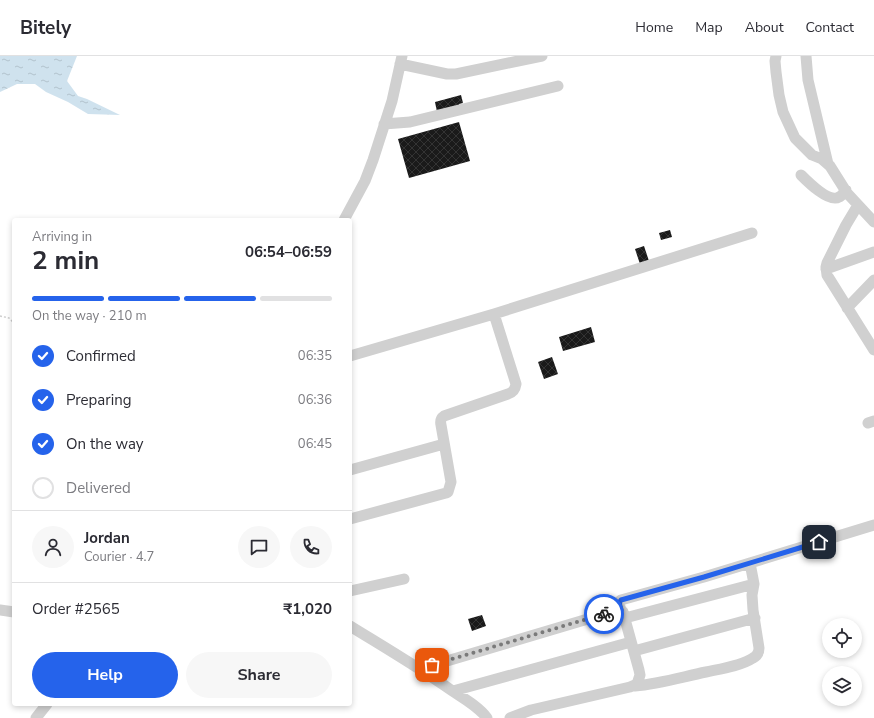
<!DOCTYPE html>
<html lang="en">
<head>
<meta charset="utf-8">
<style>
  :root { --surface:#fff; --page:#f7f7f7; --text:#2b2b33; --muted:#7c7c81; --line:#e1e1e2; --accent:#2563eb }
  body { margin:0; font-family:"Nunito Sans",sans-serif; background:var(--page); color:var(--text); height:100vh; display:flex; flex-direction:column; font-size:15px; white-space:nowrap }
  * { box-sizing:border-box; margin:0 }
  p { font-size:13px; color:var(--muted) }
  .icon { flex:none; width:22px; height:22px; fill:none; stroke:currentColor; stroke-width:2; stroke-linecap:round; stroke-linejoin:round }
  .map { position:relative; flex:1; overflow:hidden }
  .side { position:absolute; left:12px; top:162px; width:340px; height:488px; display:flex; flex-direction:column; background:var(--surface); border-radius:4px; box-shadow:0 2px 6px #0003 }
  .side>* { flex:none }
  .fabs { position:absolute; left:822px; top:562px; display:grid; gap:8px }
  .fabs a { display:grid; place-items:center; width:40px; height:40px; border-radius:50%; background:var(--surface); box-shadow:0 2px 6px #0003; font-size:20px }
  .pin { position:absolute; display:grid; place-items:center; width:34px; height:34px; color:#fff; margin:-17px; border-radius:8px; box-shadow:0 2px 6px #0006 }
  .courier { position:absolute; display:grid; place-items:center; width:40px; height:40px; margin:-20px; border:3px solid #2563eb; border-radius:50%; background:#fff; color:#222; box-shadow:0 1px 5px #0007 }
  .summary em { font-style:normal; font-weight:700 }
  .summary div { display:flex; flex-direction:column-reverse }
  .summary { display:flex; align-items:center; justify-content:space-between; height:68px; padding:0 20px }
  h1 { font-size:26px; font-weight:700; line-height:30px }
  .bar { display:grid; grid-template-columns:repeat(4,1fr); gap:6px 4px; align-content:center; height:48px; padding:0 20px }
  .bar i { height:5px; border-radius:3px; background:var(--line) }
  .bar .active { background:var(--accent) }
  .bar p { grid-column:span 4 }
  .line { display:flex; align-items:center; gap:10px; padding:0 20px; border-top:1px solid var(--line) }
  .line div { flex:1 }
  .round { display:grid; place-items:center; flex:none; width:42px; height:42px; border-radius:21px; background:var(--page) }
  ol { padding:0 20px; list-style:none }
  li { display:flex; align-items:center; gap:12px; height:44px }
  li p { margin-inline-start:auto }
  li .icon { padding:4px; border-radius:50%; background:var(--accent); color:#fff; stroke-width:4 }
  li:last-child { color:var(--muted) }
  li i { width:22px; height:22px; border:2px solid var(--line); border-radius:50% }
  .action { display:flex; gap:8px; margin-top:auto; padding:8px 20px }
  .action a { flex:1; height:46px; border-radius:24px; background:var(--accent); color:#fff; font-size:16px; font-weight:700; line-height:46px; text-align:center }
  .action a+a { background:var(--page); color:var(--text) }
  header { display:flex; align-items:center; gap:24px; box-sizing:border-box; height:56px; padding:0 20px; background:var(--surface); border-bottom:1px solid var(--line) }
  header strong { font-size:19px }
  nav { display:flex; gap:22px; margin-inline-start:auto; font-size:14px }
  .map>svg:first-child { display:block }
  .water { fill:url(#water-ripples) }
  .building { fill:url(#building-cross-hatch) }
  .lines { fill:none; stroke-linecap:round; stroke-linejoin:round }
  .path { stroke:#cdcdcd; stroke-width:1.5; stroke-dasharray:2 2; stroke-linecap:butt }
  .minor { stroke:#d0d0d0; stroke-width:11 }
  .done { stroke:#7a7a7a; stroke-width:4; stroke-dasharray:0 7.2 }
  .route { stroke:#2563eb; stroke-width:5 }
</style>
</head>
<body>
<header>
<strong>Bitely</strong>
<nav><a>Home</a><a>Map</a><a>About</a><a>Contact</a></nav>
</header>
<div class="map">
<svg width="874" height="662" viewBox="0 0 874 662">
  <defs>
    <pattern id="water-ripples" width="26" height="14" patternUnits="userSpaceOnUse"><rect width="26" height="14" fill="#cfe2ee"/><path d="M2 4q2-2 4 0t4 0M15 11q2-2 4 0t4 0" fill="none" stroke="#b2c2cd"/></pattern>
    <pattern id="building-cross-hatch" width="8" height="8" patternUnits="userSpaceOnUse"><rect width="8" height="8" fill="#1a1a1a"/><path d="M0 0l8 8M0 8l8-8" fill="none" stroke="#333"/></pattern>
  </defs>
  <rect width="100%" height="100%" fill="#fff"/>
  <!-- water -->
  <path class="water" d="M0,0H77L67,25L78,40L87,43L120,59L88,58L68,46L46,36L35,28H17L0,36Z"/>
  <!-- building -->
  <path class="building" d="M461,39L463,47L459,48L460,51L437,56L435,46Z
    M459,66L470,105L409,122L398,83Z
    M670,174L672,181L661,184L659,177Z
    M644,190L649,205L640,208L635,193Z
    M591,271L595,286L563,295L559,281Z
    M552,301L558,318L544,323L538,306Z
    M482,559L486,570L472,575L468,563Z"/>
  <g class="lines">
    <!-- path -->
    <path class="path" d="M0,260L9,262L14,267"/>
    <!-- minor -->
    <path class="minor" d="M776,0L775,5L776,16L779,39L783,56L795,82L812,99L822,103L830,110L847,137L874,166
      M806,0L808,24L828,108
      M400,8L447,18H456L542,0
      M384,68L410,66L558,30
      M801,119C808,126 829,147 839,141C842,140 844,136 846,134
      M858,149L846,169L827,207L826,211L827,219L874,294
      M344,164L365,125L373,104L392,45L402,0
      M826,213L874,196
      M847,252L874,224
      M350,300L494,258L752,177
      M868,367L874,365
      M350,414L444,388
      M350,463L446,437L448,436L451,426L441,369C440,364 441,362 444,360L508,338C513,336 515,334 516,328L494,258
      M350,535L404,523
      M0,554L14,556
      M621,554L619,548V546L621,544L704,521L874,469
      M625,562L754,528
      M350,570C384,591 418,611 451,634C463,642 478,650 487,662
      M634,595L755,562
      M420,613L618,554H621L623,556L639,614L640,619L637,628L630,631L531,654L510,662
      M635,630C659,628 682,621 706,616C720,613 741,610 753,602C757,600 759,596 759,592L753,554L752,539L754,528L750,507
      M453,635L631,586
      M36,662L47,648"/>
  </g>
  <g class="lines">
    <!-- done -->
    <path class="done" d="M432,609L604,558"/>
    <!-- route -->
    <path class="route" d="M604,558L618,554H621C620,550 618,547 621,544L704,521L819,486"/>
  </g>
</svg>
<div class="fabs">
<a><svg class="icon" aria-label="locate" viewBox="0 0 24 24"><circle cx="12" cy="12" r="6"/><path d="M12 2v4M12 18v4M2 12h4M18 12h4"/></svg></a>
<a><svg class="icon" aria-label="layers" viewBox="0 0 24 24"><path d="M12 4l9 5-9 5-9-5zM3 14l9 5 9-5"/></svg></a>
</div>
<div class="pin" style="left:432px;top:609px;background:#ea580c"><svg class="icon" aria-label="bag" viewBox="0 0 24 24"><path d="M5 8h14l-1 12H6zM9 8a3 3 0 0 1 6 0"/></svg></div>
<div class="pin" style="left:819px;top:486px;background:#1f2937"><svg class="icon" aria-label="home" viewBox="0 0 24 24"><path d="M3 11l9-7 9 7M6 9v11h12V9"/></svg></div>
<div class="courier" style="left:604px;top:558px"><svg class="icon" aria-label="bike" viewBox="0 0 24 24"><circle cx="6" cy="16" r="4"/><circle cx="18" cy="16" r="4"/><path d="M6 16l4-8h5l3 8M10 8l3 8H6M13 5h3"/></svg></div>
<section class="side">
<div class="summary"><div><h1>2 min</h1><p>Arriving in</p></div><em>06:54–06:59</em></div>
<div class="bar"><i class="active"></i><i class="active"></i><i class="active"></i><i></i><p>On the way · 210 m</p></div>
<ol>
<li><svg class="icon" aria-label="check" viewBox="0 0 24 24"><path d="M5 12l5 5 9-10"/></svg>Confirmed<p>06:35</p></li>
<li><svg class="icon" aria-label="check" viewBox="0 0 24 24"><path d="M5 12l5 5 9-10"/></svg>Preparing<p>06:36</p></li>
<li><svg class="icon" aria-label="check" viewBox="0 0 24 24"><path d="M5 12l5 5 9-10"/></svg>On the way<p>06:45</p></li>
<li><i></i>Delivered</li>
</ol>
<div class="line" style="height:72px"><a class="round"><svg class="icon" aria-label="person" viewBox="0 0 24 24"><circle cx="12" cy="8" r="4"/><path d="M4 21q1-7 8-7t8 7"/></svg></a><div><b>Jordan</b><p>Courier · 4.7</p></div><a class="round"><svg class="icon" aria-label="chat" viewBox="0 0 24 24"><path d="M4 5h16v11H9l-5 4z"/></svg></a><a class="round"><svg class="icon" aria-label="phone" viewBox="0 0 24 24"><path d="M5 4h4l2 5-3 2q2 4 5 5l2-3 5 2v4C11 20 4 13 5 4z"/></svg></a></div>
<div class="line" style="height:52px"><div>Order #2565</div><b>₹1,020</b></div>
<div class="action"><a>Help</a><a>Share</a></div>
</section>
</div>
</body>
</html>
